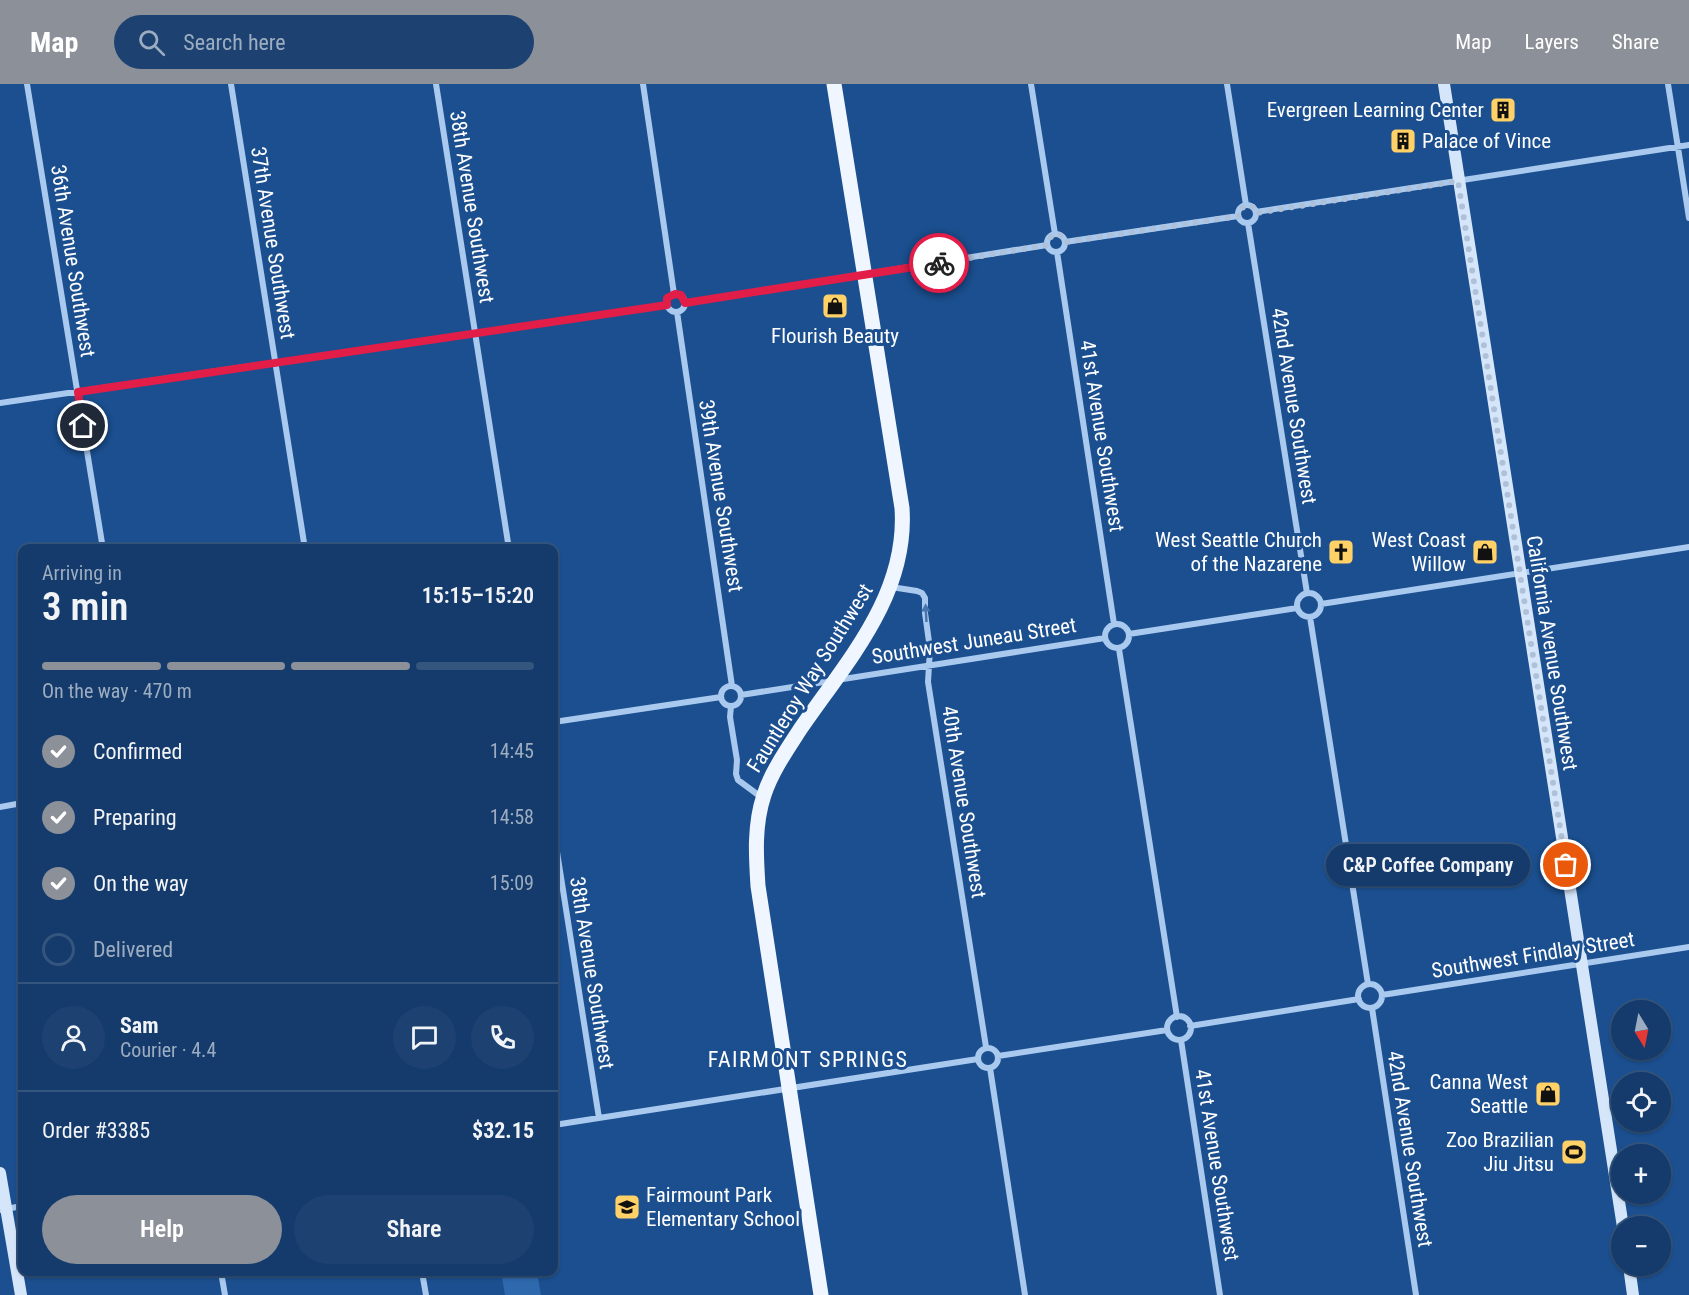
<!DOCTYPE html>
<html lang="en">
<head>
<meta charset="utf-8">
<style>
  :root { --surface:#143b6b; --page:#1d4271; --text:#f1f3f6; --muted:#9dadc1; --line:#33557e; --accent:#8c9099 }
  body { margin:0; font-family:"Roboto Condensed",sans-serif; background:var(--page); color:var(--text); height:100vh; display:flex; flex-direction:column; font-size:22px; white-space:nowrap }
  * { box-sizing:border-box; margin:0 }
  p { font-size:20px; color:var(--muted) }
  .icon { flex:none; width:33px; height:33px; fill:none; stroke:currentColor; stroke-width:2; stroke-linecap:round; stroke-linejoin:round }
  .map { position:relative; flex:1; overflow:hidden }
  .sheet { position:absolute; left:18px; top:460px; width:540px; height:732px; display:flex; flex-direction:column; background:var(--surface); border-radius:12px; box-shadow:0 2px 4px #0004,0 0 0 2px var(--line) }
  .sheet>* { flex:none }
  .needle { width:39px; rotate:170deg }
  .buttons { position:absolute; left:1611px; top:916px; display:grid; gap:12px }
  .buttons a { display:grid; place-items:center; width:60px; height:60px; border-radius:50%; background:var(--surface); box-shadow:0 2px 4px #0004,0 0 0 2px var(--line); font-size:30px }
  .pin { position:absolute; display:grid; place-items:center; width:51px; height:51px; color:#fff; margin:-26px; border:3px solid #fff; border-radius:50%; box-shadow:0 2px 6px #0007 }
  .courier { position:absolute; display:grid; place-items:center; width:60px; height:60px; margin:-30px; border:4px solid #e11d48; border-radius:50%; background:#fff; color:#222; box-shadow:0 2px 8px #0007 }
  .bubble { position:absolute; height:42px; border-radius:21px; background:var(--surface); box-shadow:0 2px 4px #0004,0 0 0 2px var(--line); font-size:20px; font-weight:600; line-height:42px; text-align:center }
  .overview em { font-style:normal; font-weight:600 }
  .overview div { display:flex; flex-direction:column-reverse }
  .overview { display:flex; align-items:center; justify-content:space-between; height:102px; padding:0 24px }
  h1 { font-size:39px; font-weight:600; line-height:45px }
  .bar { display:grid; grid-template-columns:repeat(4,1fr); gap:9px 6px; align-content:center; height:72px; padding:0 24px }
  .bar i { height:8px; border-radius:4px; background:var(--line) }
  .bar .on { background:var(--accent) }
  .bar p { grid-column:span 4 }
  .line { display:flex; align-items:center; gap:15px; padding:0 24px; border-top:2px solid var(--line) }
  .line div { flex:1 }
  .round { display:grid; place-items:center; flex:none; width:63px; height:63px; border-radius:32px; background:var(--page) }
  ol { padding:0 24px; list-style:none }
  li { display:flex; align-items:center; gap:18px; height:66px }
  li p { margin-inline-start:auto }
  li .icon { padding:6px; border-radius:50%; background:var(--accent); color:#fff; stroke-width:4 }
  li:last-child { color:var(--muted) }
  li i { width:33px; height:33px; border:3px solid var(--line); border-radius:50% }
  .action { display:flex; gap:12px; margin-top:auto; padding:12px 24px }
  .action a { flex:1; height:69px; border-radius:36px; background:var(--accent); color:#fff; font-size:24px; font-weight:600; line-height:69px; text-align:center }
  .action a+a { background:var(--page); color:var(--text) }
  header { display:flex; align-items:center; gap:36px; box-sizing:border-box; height:84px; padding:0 30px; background:var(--accent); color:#fff }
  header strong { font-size:28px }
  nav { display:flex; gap:33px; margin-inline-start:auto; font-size:21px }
  .search { width:420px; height:54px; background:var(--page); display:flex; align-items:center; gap:15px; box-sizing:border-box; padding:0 21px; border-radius:33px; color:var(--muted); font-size:22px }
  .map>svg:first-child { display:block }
  .green { fill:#2e69ad }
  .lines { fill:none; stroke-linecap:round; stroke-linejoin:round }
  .street { stroke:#a9c9ee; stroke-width:6 }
  .secondary { stroke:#d6e6fa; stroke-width:12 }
  .primary { stroke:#f0f6ff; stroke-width:15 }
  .oneway { fill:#4674ac }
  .done { stroke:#afc1d8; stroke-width:6; stroke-dasharray:0 10.8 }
  .route { stroke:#e11d48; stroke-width:8 }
  .labels { text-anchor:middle; stroke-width:6; stroke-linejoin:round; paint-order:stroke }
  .poi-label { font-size:21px; fill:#fff; stroke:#1b4f8f; text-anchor:end }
  .street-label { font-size:21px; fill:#fff; stroke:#1b4f8f }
  .neighbourhood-label { font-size:22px; letter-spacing:1.5px; fill:#fff; stroke:#1b4f8f }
</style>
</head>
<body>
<header>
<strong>Map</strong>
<div class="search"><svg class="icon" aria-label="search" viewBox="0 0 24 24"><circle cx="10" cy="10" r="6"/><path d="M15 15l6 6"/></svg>Search here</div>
<nav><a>Map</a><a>Layers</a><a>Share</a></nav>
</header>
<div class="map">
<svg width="1689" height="1211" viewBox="0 0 1689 1211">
  <rect width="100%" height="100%" fill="#1b4f8f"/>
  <!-- green -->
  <path class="green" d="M501,1188H537L541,1211H505Z"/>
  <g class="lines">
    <!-- street -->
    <path class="street" d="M27,0L103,465
      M231,0L305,465
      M436,0L509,465
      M643,0L674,210
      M1031,0L1055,150
      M1227,0L1246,121
      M1668,0L1689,134
      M1238 130a9 9 0 1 1 18 0a9 9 0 1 1-18 0Z
      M1256,128L1689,61
      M1248,139L1307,509
      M1047 159a9 9 0 1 1 18 0a9 9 0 1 1-18 0Z
      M1065,158L1238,132
      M1057,168L1114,540
      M667 219a9 9 0 1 1 18 0a9 9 0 1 1-18 0Z
      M685,219L1047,161
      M677,228L732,602
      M0,319L667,221
      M891,503L917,507L922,509L925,514V529L930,565L928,598L986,963
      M1297 521a12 12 0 1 1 24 0a12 12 0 1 1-24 0Z
      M1321,520L1689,463
      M1310,533L1368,900
      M1105 552a12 12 0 1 1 24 0a12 12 0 1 1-24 0Z
      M1129,550L1297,524
      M1119,565L1177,933
      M721 612a10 10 0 1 1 20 0a10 10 0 1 1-20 0Z
      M741,611L1105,554
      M731,622L730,633L737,676L736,690L738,696L761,713
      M554,638L721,613
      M0,723L22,719
      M554,749L599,1034
      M1358 912a12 12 0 1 1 24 0a12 12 0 1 1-24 0Z
      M1382,911L1689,863
      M1372,924L1416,1211
      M1167 944a12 12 0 1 1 24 0a12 12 0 1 1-24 0Z
      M1190,942L1359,915
      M1181,956L1220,1211
      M978 974a10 10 0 1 1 20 0a10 10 0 1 1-20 0Z
      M998,972L1167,946
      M990,984L1025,1211
      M554,1041L978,975
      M0,1126L22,1122
      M221,1188L225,1211
      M422,1188L426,1211"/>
    <!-- secondary -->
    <path class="secondary" d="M1444,0L1623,1143
      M0,1089L21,1211
      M1629,1182L1633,1211"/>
    <!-- primary -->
    <path class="primary" d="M821,1211L758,802C756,772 754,741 764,711C771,689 786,667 799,647C846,578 908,512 902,424L834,0"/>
  </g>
  <!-- one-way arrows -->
  <defs><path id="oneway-solid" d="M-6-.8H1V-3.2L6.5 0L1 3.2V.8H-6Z" transform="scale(1.5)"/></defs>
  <use class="oneway" href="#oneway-solid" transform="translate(926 529) rotate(-93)"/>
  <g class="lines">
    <!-- done -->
    <path class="done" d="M939,179L1047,161L1049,154L1056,150L1062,152L1065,158L1239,132L1240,125L1247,121L1253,123L1256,129L1458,97L1566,781"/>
    <!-- route -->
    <path class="route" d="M83,342L78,308L667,221V214L675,210L681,211L685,219L939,179"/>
  </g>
  <!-- icons -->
  <defs>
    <symbol id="building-square" viewBox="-11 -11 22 22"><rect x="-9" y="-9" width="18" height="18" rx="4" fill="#ffd166" stroke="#1b4f8f"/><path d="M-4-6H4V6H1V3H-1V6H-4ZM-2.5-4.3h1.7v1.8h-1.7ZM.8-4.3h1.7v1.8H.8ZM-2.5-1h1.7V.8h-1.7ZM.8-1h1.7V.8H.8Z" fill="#111"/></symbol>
    <symbol id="shop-square" viewBox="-11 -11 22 22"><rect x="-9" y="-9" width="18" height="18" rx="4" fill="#ffd166" stroke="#1b4f8f"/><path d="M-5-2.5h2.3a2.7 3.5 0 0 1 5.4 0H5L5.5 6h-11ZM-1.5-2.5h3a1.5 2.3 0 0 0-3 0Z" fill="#111"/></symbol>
    <symbol id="church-square" viewBox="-11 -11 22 22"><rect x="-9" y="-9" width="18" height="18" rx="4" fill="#ffd166" stroke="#1b4f8f"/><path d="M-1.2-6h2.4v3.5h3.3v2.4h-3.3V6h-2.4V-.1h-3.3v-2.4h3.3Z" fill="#111"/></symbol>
    <symbol id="stadium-square" viewBox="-11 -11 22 22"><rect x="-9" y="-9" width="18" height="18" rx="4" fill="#ffd166" stroke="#1b4f8f"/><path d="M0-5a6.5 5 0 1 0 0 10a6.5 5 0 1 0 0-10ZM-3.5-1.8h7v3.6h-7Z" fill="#111"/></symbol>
    <symbol id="school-square" viewBox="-11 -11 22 22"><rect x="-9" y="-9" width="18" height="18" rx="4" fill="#ffd166" stroke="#1b4f8f"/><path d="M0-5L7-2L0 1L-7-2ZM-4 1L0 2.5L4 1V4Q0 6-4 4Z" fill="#111"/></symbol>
  </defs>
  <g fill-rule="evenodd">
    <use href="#building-square" x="1488" y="11" width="30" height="30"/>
    <use href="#building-square" x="1388" y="42" width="30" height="30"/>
    <use href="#shop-square" x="820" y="207" width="30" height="30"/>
    <use href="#church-square" x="1326" y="453" width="30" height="30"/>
    <use href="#shop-square" x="1470" y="453" width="30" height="30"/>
    <use href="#shop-square" x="1533" y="995" width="30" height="30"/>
    <use href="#stadium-square" x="1559" y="1053" width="30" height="30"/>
    <use href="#school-square" x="612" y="1108" width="30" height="30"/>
  </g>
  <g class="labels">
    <!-- poi labels -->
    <g class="poi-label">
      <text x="1484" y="33">Evergreen Learning Center</text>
      <text x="1422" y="64" text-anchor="start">Palace of Vince</text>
      <text x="835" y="259" text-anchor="middle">Flourish Beauty</text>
      <text x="1322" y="463">West Seattle Church<tspan x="1322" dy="24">of the Nazarene</tspan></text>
      <text x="1466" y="463">West Coast<tspan x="1466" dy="24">Willow</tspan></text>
      <text x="1528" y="1005">Canna West<tspan x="1528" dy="24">Seattle</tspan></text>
      <text x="1554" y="1063">Zoo Brazilian<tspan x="1554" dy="24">Jiu Jitsu</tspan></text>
      <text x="646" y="1118" text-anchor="start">Fairmount Park<tspan x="646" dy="24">Elementary School</tspan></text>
    </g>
    <!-- street labels -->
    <g class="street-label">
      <text transform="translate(472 123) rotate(81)" y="7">38th Avenue Southwest</text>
      <text transform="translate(273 159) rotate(81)" y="7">37th Avenue Southwest</text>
      <text transform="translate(73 177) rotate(81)" y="7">36th Avenue Southwest</text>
      <text transform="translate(1294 322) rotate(81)" y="7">42nd Avenue Southwest</text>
      <text transform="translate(1102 352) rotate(81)" y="7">41st Avenue Southwest</text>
      <text transform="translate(721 412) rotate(81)" y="7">39th Avenue Southwest</text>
      <text transform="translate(974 557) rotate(-9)" y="7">Southwest Juneau Street</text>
      <text transform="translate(1552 569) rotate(81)" y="7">California Avenue Southwest</text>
      <text transform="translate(810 594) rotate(-58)" y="7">Fauntleroy Way Southwest</text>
      <text transform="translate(964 718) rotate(81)" y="7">40th Avenue Southwest</text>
      <text transform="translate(1533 871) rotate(-9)" y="7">Southwest Findlay Street</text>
      <text transform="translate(592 889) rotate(81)" y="7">38th Avenue Southwest</text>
      <text transform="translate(1410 1065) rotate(81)" y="7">42nd Avenue Southwest</text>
      <text transform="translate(1217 1081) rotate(81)" y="7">41st Avenue Southwest</text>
    </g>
    <!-- neighbourhood labels -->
    <g class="neighbourhood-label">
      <text x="808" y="983">FAIRMONT SPRINGS</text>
    </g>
  </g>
</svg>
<div class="buttons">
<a><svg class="needle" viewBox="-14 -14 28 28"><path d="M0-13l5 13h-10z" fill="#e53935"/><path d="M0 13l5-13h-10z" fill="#9dadc1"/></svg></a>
<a><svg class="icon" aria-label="locate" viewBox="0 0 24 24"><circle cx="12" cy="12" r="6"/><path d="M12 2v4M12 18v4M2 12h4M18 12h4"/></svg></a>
<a>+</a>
<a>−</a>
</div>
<div class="pin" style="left:1566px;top:781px;background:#ea580c"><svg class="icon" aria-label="bag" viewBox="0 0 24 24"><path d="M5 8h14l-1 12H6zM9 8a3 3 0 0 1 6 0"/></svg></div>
<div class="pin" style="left:83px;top:342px;background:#1f2937"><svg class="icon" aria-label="home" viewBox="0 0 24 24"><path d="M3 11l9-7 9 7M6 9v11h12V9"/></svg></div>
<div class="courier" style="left:939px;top:179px"><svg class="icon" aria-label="bike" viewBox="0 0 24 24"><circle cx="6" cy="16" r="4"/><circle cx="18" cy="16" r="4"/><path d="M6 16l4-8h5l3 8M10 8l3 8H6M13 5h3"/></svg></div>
<div class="bubble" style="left:1326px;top:760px;width:204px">C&amp;P Coffee Company</div>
<section class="sheet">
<div class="overview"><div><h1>3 min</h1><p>Arriving in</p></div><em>15:15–15:20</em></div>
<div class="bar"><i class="on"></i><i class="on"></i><i class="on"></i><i></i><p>On the way · 470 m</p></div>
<ol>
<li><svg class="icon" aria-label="check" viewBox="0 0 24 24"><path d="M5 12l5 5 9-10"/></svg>Confirmed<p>14:45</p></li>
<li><svg class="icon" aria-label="check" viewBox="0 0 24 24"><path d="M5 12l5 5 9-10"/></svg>Preparing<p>14:58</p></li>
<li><svg class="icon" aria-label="check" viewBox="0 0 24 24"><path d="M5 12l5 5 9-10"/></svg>On the way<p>15:09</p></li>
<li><i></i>Delivered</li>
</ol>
<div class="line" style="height:108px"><a class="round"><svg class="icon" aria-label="person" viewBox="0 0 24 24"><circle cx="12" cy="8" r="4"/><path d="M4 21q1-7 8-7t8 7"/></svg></a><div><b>Sam</b><p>Courier · 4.4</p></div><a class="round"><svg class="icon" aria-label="chat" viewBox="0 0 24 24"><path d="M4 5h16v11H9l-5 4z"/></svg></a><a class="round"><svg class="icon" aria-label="phone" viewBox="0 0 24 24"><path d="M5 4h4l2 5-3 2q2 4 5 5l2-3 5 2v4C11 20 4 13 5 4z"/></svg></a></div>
<div class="line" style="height:78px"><div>Order #3385</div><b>$32.15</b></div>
<div class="action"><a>Help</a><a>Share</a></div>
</section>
</div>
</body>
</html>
